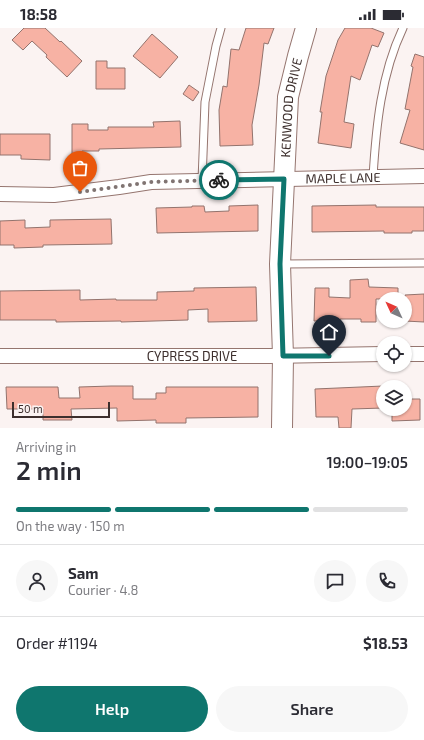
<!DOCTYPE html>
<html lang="en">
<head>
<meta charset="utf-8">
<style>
  :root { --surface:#fff; --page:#f7f7f7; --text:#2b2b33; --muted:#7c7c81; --line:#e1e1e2; --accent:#0f766e }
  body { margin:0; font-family:"Exo 2",sans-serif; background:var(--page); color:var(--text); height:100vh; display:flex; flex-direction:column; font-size:15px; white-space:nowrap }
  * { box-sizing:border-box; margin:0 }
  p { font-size:13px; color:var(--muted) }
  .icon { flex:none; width:22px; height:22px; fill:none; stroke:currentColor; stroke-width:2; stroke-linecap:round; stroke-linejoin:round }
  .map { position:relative; height:400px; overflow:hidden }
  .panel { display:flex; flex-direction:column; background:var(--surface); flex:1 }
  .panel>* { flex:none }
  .needle { width:26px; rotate:314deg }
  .tools { position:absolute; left:376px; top:264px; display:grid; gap:8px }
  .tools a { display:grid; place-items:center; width:36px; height:36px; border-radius:50%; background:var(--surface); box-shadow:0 1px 3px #0004; font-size:20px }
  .scale { position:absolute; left:12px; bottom:10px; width:98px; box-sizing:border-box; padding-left:4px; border:2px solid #3d2f2d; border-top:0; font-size:11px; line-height:14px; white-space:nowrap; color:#3d2f2d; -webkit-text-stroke:3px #fbf3f2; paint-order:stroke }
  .pin { position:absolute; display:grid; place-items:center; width:34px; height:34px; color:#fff; margin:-41px -17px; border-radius:50% 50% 50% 0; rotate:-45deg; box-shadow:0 0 4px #0007 }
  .pin .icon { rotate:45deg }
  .courier { position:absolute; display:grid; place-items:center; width:40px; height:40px; margin:-20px; border:3px solid #0f766e; border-radius:50%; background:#fff; color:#222; box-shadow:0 1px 5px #0007 }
  .head em { font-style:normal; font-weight:600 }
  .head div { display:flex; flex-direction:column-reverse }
  .head { display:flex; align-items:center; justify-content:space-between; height:68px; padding:0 16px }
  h1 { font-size:26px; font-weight:600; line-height:30px }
  .bar { display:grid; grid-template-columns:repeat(4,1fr); gap:6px 4px; align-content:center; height:48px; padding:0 16px }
  .bar i { height:5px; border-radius:3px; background:var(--line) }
  .bar .active { background:var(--accent) }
  .bar p { grid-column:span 4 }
  .line { display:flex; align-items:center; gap:10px; padding:0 16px; border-top:1px solid var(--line) }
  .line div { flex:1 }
  .round { display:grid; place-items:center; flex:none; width:42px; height:42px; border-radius:21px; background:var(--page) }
  .cta { display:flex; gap:8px; margin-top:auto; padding:8px 16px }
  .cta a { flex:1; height:46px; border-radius:24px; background:var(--accent); color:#fff; font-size:16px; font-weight:600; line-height:46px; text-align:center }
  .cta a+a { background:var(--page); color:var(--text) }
  .status { display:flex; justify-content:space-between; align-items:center; height:28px; padding:0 20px; background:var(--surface); direction:ltr }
  .status svg { height:11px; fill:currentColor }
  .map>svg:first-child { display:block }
  .building { fill:#f7b2a4; stroke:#93736d }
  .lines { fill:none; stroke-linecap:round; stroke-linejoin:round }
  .lane-casing { stroke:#95756f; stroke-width:9 }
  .street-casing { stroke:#95756f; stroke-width:16 }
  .secondary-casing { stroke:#95756f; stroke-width:22 }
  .lane { stroke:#fff; stroke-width:7 }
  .street { stroke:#fff; stroke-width:14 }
  .secondary { stroke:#fff; stroke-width:20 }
  .done { stroke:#807472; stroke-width:4; stroke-dasharray:0 7.2 }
  .route { stroke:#0f766e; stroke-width:5 }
  .labels { text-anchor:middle; stroke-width:3; stroke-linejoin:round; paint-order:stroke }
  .street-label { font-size:13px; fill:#3d2f2d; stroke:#fbf3f2 }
</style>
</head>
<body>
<div class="status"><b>18:58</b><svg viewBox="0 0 49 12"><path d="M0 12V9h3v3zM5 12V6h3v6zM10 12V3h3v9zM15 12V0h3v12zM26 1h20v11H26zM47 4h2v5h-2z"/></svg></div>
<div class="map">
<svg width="424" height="400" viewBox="0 0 424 400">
  <rect width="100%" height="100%" fill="#fbf3f2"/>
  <!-- building -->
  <path class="building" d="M24,0H45L60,14L61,13L82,33L67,49L46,29L47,27L32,13L23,22L12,12Z
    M246,0H274L268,16L264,15L259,57L252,97L253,117L220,118L219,82L223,58L227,59L231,21L239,22Z
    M345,0H371L384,5L378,19L372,17L360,52L351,48L344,94L354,96L351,120L318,115L322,84H320L326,48L338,12Z
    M152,6L178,29L160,50L133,28Z
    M415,26L424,29V122L400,115L410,82L405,81L413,39L411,38Z
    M96,33H107V40H125V61H96Z
    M189,57L199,64L193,73L183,66Z
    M180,93L181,119L99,121V123H82V130H72V96H88V102H108V99H154L153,94Z
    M0,106H50V132L21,131V127H0Z
    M258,177V203L157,205L156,180L192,179V178H204L205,184L229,183V178Z
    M376,177V179H424V203H412V205H384V203L312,204V178Z
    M111,191L112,216L43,217V219L14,220V217H0V193L25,192V200L50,199V192Z
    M368,251L369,259L398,260V271H376V294H361V291H340V293H314L315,260H329V269L350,270V252Z
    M256,259L257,293L208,294V281L188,282V292L121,294V293L56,294V292H0V263L80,262V272L116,271V272H157V264L194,263V260Z
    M424,266V294L405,293V267Z
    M111,358H133V371H156V365H166V359H258V389L186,390V395H156V392L117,393V380L71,381L72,392H43V381H7L6,359H58L59,370H80L79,359Z
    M383,358V380L352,381L351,400H339L338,389H316L315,361Z
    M405,371H420V392L392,393V381H405Z"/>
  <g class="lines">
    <defs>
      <path id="lane" d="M373,149C376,99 381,46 403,0
        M202,153L205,74L216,18L221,0
        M282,236L424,235"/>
      <g id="street">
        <path id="s1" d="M0,166L54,167L119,159L151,154L424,148"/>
        <path d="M405,326H424"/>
        <path id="s2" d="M0,328H270L383,326"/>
      </g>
      <g id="secondary">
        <path id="s3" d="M282,400L283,328L280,236L288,69L298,28L306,0"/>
      </g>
    </defs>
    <!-- lane casing -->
    <use href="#lane" class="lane-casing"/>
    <!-- street casing -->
    <use href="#street" class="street-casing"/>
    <!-- secondary casing -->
    <use href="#secondary" class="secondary-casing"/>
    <!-- lane -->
    <use href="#lane" class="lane"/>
    <!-- street -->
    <use href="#street" class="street"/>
    <!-- secondary -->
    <use href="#secondary" class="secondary"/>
  </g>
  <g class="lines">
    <!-- done -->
    <path class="done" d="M80,164L151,154L219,152"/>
    <!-- route -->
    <path class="route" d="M219,152L284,151L280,236L283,328H329"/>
  </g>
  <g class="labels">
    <!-- street labels -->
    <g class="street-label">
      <text dy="5" stroke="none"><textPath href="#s3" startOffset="321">KENWOOD DRIVE</textPath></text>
      <text dy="5" stroke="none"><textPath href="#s1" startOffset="344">MAPLE LANE</textPath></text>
      <text dy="5" stroke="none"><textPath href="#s2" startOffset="192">CYPRESS DRIVE</textPath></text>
    </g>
  </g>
</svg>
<div class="tools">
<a><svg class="needle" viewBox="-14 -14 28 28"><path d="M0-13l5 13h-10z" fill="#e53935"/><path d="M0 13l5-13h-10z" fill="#7c7c81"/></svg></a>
<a><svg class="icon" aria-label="locate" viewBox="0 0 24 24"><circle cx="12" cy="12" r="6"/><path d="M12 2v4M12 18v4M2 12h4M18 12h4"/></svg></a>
<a><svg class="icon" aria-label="layers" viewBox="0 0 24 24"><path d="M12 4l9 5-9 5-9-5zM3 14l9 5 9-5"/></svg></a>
</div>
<div class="scale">50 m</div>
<div class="pin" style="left:80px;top:164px;background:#ea580c"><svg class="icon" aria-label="bag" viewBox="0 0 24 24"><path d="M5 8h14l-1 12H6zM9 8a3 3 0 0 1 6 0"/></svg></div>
<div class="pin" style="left:329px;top:328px;background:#1f2937"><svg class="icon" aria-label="home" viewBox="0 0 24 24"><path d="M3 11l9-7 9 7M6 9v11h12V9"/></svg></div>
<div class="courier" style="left:219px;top:152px"><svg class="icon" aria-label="bike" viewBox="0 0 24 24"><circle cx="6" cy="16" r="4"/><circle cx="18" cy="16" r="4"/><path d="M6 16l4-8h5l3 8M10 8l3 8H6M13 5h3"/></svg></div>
</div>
<section class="panel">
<div class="head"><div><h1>2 min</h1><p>Arriving in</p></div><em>19:00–19:05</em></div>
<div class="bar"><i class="active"></i><i class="active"></i><i class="active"></i><i></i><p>On the way · 150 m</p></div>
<div class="line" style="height:72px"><a class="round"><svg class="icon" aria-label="person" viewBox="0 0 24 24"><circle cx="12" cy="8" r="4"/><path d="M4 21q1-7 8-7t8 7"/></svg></a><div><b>Sam</b><p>Courier · 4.8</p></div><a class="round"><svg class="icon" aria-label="chat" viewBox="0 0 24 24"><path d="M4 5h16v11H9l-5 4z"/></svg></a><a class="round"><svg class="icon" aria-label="phone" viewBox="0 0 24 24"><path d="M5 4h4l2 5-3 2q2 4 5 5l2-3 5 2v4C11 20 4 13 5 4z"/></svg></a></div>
<div class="line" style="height:52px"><div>Order #1194</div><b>$18.53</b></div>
<div class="cta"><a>Help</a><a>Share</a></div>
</section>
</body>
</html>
